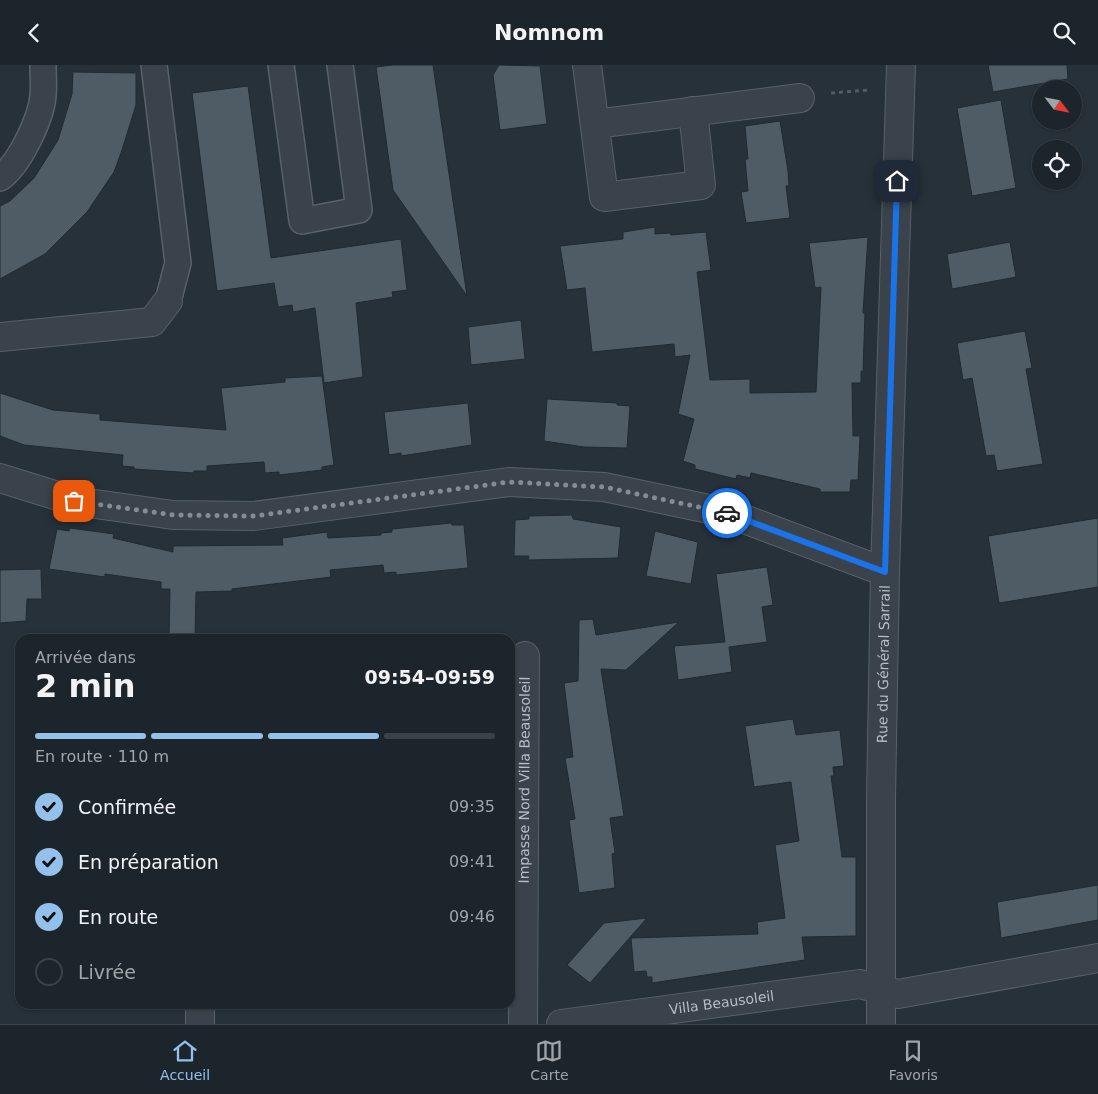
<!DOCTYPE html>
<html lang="fr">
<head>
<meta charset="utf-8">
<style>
  :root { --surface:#1c252c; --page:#293138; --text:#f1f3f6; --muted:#a0a5a9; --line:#3a4248; --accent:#94c0ec }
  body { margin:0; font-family:"DejaVu Sans",sans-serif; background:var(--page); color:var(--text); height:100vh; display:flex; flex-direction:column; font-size:19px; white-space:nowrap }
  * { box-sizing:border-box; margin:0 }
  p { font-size:16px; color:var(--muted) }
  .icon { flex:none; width:28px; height:28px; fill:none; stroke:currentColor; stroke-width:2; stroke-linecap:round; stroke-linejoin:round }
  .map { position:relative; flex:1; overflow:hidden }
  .panel { position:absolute; left:15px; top:569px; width:500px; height:375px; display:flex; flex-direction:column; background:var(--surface); border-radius:15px; box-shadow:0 1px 4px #0004,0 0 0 1px var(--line) }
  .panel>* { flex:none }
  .needle { width:32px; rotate:122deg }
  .tools { position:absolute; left:1032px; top:15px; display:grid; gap:10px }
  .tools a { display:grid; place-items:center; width:50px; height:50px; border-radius:50%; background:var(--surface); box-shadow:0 1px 4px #0004,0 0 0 1px var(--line); font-size:25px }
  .pin { position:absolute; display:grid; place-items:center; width:42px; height:42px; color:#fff; margin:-21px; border-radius:10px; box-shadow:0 2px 8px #0006 }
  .courier { position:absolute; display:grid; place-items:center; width:50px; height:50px; margin:-25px; border:4px solid #1a73e8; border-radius:50%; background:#fff; color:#222; box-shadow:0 1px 6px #0007 }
  .head em { font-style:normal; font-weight:700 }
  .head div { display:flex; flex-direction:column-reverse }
  .head { display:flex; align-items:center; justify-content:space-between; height:85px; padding:0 20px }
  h1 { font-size:32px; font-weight:700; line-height:38px }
  .bar { display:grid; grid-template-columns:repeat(4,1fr); gap:8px 5px; align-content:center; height:60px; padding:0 20px }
  .bar i { height:6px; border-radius:4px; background:var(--line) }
  .bar .active { background:var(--accent) }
  .bar p { grid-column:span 4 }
  ol { padding:0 20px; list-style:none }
  li { display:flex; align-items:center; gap:15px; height:55px }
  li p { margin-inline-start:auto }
  li .icon { padding:5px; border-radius:50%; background:var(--accent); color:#111; stroke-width:4 }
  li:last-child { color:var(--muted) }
  li i { width:28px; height:28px; border:2px solid var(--line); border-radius:50% }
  header { display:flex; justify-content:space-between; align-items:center; height:65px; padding:0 20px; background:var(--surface); font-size:22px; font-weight:700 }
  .menu { display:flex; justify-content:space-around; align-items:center; height:70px; border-top:1px solid var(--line); background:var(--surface); font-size:14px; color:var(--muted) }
  .menu a { display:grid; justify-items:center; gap:2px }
  .menu .active { color:var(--accent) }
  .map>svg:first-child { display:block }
  .building { fill:#4f5c65; stroke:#212a32 }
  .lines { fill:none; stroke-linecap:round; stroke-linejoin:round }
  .pedestrian-casing { stroke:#586169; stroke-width:28 }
  .minor-casing { stroke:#586169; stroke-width:30 }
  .tertiary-casing { stroke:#586169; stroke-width:30 }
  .path { stroke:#4d5f5e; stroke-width:3; stroke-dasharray:4 4; stroke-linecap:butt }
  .pedestrian { stroke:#3a434b; stroke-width:25 }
  .minor { stroke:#3a434b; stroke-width:28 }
  .tertiary { stroke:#3a434b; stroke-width:28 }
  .done { stroke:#838d95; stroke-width:5; stroke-dasharray:0 9 }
  .route { stroke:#1a73e8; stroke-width:6 }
  .labels { text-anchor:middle; stroke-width:4.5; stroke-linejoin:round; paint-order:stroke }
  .street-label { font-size:14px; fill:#b5bec6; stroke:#1f2830 }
</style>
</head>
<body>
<header><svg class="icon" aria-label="back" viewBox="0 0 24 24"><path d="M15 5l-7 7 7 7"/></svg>Nomnom<svg class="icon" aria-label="search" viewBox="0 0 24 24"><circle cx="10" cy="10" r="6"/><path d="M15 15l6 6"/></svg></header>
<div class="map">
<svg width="1098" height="959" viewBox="0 0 1098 959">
  <rect width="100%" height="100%" fill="#26313a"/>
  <!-- building -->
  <path class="building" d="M393,0H433L467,231L393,125L376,2Z
    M499,0L540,1L547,59L500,65L493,10Z
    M988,0H1067L1068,14L993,27Z
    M73,7L136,8V40L122,85L114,107L87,147L45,189L0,214V141L10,136L34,113L58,75L72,29Z
    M248,21L271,193L401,174L407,225L392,227L393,232L356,238L363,312L324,318L315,243L293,247L292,240L278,242L274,218L217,226L192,28Z
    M1001,35L1016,123L972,131L957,43Z
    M780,56L788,106L789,121H786L790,153L746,158L741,127L748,126L745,94H748L745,61Z
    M655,162V169L670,168L671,170L706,167L711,205L697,207L710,315L750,314V328L816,327L821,222L815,223L809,178L868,172L863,248H865L863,307L861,306V318H852L853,371H860L858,415H851L850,427H820V424L751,408L750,413L737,410L736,414L695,404V400L683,396L694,354L678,349L690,290L675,292L674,279L592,287L585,223L567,225L560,181L623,174V167Z
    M1010,177L1016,212L952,224L947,189Z
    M521,255L525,294L471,300L468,262Z
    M1025,266L1032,303L1026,304L1043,399L997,406L994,390L986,391L972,313L963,315L957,278Z
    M322,311L334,400L322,402V405L279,410V407L265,408L264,397L207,401V406H194V408L134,404V402L122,401L123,390L24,380L0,371V328L53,345L100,349V355L226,365L221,323L285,317V313Z
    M547,334L617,338V340L630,341L627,383L584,382L544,376Z
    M468,338L472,380L401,391V388L389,390L384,347Z
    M572,450L573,454L621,462L618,493L528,495L529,491H514L515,455L529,454V451Z
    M1098,453V522L999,538L988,471Z
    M451,458L452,460H464L468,503L396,510V507L384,508L383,500L330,505L331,512L232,524V526L196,527L195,574H169L170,524H161V517L105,509V512L49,504L57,464L69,466L70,463L114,469L113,473L173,487V481L283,480L282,473L327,467L328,473L381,470V468L392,467V464Z
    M655,466L698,477L691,519L646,511Z
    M767,502L773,540L762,542L767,577L729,582L732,607L678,615L674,581L725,577L716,509Z
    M41,504L42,534H27L26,556L0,558V505Z
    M593,554L596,570L679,557L626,605L601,604L624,751L610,753L615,788L612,789L615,823L579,828L569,755L575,754L565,693L573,692L564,618L578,616L579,555Z
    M793,654L796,670L840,665L844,701L833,702L834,711H831L842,792H856V871L802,872L805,895L652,918V912H647L646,906L634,907L631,873L758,869L757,857L785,853L775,780L799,776L791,717L754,722L745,661Z
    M1098,820V855L1001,873L997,837Z
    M647,853L590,918L567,900L604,858Z"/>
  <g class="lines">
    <defs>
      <path id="pedestrian" d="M154,0L178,198L168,236
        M281,0L302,156L359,145L340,0
        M0,113C19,100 41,54 43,31C44,21 43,10 43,0"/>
      <g id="minor">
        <path d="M587,0L604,132L701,120L693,46"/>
        <path d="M595,59L800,33"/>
        <path d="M0,272L152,257L168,236"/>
        <path d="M0,413L74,436L173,450L254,451L509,417L604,422L728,448L885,507"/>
        <path d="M200,959V939"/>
        <path id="s1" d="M523,959L525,591"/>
        <path id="s2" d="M561,959L860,919L898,929L1098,893"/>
      </g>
      <g id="tertiary">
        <path id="s3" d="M881,959V734L885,507L901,0"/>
      </g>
    </defs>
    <!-- pedestrian casing -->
    <use href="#pedestrian" class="pedestrian-casing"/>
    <!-- minor casing -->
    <use href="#minor" class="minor-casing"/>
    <!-- tertiary casing -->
    <use href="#tertiary" class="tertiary-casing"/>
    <!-- path -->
    <path class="path" d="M831,28L869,25"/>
    <!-- pedestrian -->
    <use href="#pedestrian" class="pedestrian"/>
    <!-- minor -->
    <use href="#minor" class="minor"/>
    <!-- tertiary -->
    <use href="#tertiary" class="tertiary"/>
  </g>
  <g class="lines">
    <!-- done -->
    <path class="done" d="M74,436L173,450L254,451L509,417L604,422L727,448"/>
    <!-- route -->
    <path class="route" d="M727,448L885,507L897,116"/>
  </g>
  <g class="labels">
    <!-- street labels -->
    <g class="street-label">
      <text dy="5" stroke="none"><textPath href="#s3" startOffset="360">Rue du Général Sarrail</textPath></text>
      <text dy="5" stroke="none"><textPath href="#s1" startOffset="244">Impasse Nord Villa Beausoleil</textPath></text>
      <text dy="5" stroke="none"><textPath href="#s2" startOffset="162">Villa Beausoleil</textPath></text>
    </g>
  </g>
</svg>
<div class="tools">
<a><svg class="needle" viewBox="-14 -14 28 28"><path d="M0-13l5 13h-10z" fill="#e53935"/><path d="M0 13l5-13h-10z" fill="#a0a5a9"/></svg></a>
<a><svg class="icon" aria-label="locate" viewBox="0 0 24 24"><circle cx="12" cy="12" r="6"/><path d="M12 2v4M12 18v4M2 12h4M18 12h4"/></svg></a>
</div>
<div class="pin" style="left:74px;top:436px;background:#ea580c"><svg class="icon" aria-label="bag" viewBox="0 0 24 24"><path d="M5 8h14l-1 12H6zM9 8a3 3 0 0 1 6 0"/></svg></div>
<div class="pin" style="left:897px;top:116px;background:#1f2937"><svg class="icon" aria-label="home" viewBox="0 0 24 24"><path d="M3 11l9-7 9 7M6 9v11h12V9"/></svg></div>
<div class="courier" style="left:727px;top:448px"><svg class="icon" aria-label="car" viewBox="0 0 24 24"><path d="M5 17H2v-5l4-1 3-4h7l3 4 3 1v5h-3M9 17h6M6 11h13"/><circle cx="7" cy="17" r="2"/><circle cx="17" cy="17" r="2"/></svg></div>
<section class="panel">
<div class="head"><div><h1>2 min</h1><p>Arrivée dans</p></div><em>09:54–09:59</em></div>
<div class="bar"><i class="active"></i><i class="active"></i><i class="active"></i><i></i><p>En route · 110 m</p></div>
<ol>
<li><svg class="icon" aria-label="check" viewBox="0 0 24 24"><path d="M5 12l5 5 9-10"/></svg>Confirmée<p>09:35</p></li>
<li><svg class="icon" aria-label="check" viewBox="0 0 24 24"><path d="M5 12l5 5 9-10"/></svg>En préparation<p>09:41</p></li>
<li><svg class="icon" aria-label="check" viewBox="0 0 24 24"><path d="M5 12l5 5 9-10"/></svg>En route<p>09:46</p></li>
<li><i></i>Livrée</li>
</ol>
</section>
</div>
<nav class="menu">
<a class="active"><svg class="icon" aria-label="home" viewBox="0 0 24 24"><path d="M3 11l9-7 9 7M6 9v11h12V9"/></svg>Accueil</a>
<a><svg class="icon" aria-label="map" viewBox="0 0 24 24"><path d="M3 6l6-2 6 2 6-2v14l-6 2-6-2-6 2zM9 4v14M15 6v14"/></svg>Carte</a>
<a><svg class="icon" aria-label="saved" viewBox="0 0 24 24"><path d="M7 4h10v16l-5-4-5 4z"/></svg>Favoris</a>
</nav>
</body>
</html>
